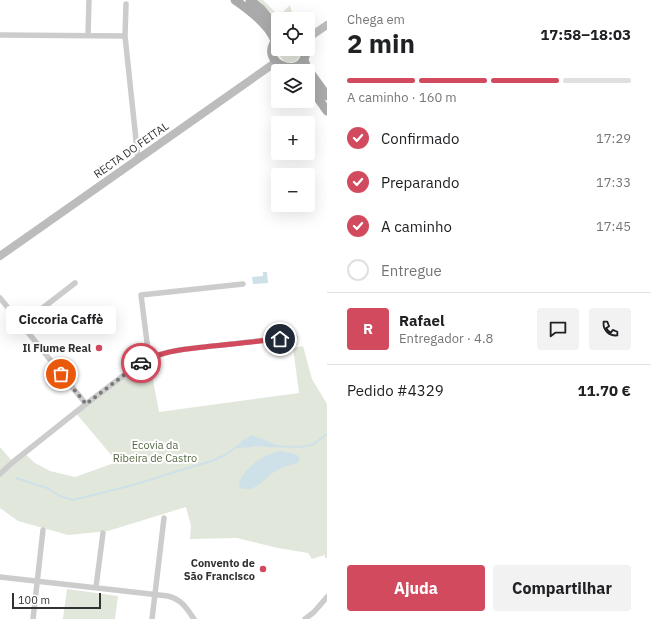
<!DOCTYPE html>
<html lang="pt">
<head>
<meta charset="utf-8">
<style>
  :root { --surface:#fff; --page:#f2f2f2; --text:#202124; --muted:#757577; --line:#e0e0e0; --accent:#d24a5d }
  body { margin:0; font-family:"IBM Plex Sans",sans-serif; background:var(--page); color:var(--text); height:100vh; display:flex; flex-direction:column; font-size:15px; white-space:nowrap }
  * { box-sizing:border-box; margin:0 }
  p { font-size:13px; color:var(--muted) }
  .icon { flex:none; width:22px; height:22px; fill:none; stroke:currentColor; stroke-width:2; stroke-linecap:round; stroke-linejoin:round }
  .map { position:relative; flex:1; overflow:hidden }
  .details { display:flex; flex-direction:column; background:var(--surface); width:324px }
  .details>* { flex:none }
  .tools { position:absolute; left:271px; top:12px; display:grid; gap:8px }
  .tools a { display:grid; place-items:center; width:44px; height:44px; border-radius:4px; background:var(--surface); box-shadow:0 4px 16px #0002; font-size:20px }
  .scale { position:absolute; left:12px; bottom:10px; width:89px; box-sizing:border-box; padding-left:4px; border:2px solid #323232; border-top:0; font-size:11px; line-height:14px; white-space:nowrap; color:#323232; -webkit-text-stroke:3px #fff; paint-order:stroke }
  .pin { position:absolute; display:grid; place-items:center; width:34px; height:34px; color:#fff; margin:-17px; border:2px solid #fff; border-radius:50%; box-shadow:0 1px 4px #0007 }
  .courier { position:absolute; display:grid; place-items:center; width:40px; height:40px; margin:-20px; border:3px solid #d24a5d; border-radius:50%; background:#fff; color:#222; box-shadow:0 1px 5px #0007 }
  .bubble { position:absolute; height:28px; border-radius:4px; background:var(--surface); box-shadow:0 4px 16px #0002; font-size:13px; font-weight:700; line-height:28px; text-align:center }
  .head em { font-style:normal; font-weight:700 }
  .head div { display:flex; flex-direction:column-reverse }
  .head { display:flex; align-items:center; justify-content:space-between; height:68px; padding:0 20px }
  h1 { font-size:26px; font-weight:700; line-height:30px }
  .bar { display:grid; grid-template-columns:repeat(4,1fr); gap:6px 4px; align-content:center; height:48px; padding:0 20px }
  .bar i { height:5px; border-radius:3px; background:var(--line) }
  .bar .selected { background:var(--accent) }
  .bar p { grid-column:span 4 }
  .line { display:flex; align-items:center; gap:10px; padding:0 20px; border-top:1px solid var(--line) }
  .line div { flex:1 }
  .round { display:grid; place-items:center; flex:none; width:42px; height:42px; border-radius:4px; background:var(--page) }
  ol { padding:0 20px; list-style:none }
  li { display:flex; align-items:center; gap:12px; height:44px }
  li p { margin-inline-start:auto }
  li .icon { padding:4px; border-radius:50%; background:var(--accent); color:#fff; stroke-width:4 }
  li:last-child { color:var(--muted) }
  li i { width:22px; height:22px; border:2px solid var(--line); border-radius:50% }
  .primary-button { display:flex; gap:8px; margin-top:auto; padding:8px 20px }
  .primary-button a { flex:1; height:46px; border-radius:4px; background:var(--accent); color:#fff; font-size:16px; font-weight:700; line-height:46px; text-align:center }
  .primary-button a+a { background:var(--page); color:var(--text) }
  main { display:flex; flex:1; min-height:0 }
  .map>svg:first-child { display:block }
  .green { fill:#e2e7dc }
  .water { fill:#cee0e8 }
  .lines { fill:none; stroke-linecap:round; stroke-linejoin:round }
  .stream { stroke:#cee0e8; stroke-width:2 }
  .street { stroke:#ccc; stroke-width:5.5 }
  .secondary { stroke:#bcbcbc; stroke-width:8 }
  .primary { stroke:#aaa; stroke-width:9 }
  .done { stroke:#7a7a7a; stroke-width:4; stroke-dasharray:0 7.2 }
  .route { stroke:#d24a5d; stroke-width:5 }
  .poi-dot { fill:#d24a5d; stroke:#fff; stroke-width:1.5 }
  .labels { text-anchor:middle; stroke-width:4; stroke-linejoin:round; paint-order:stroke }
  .street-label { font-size:11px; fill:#323232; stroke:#fff }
  .poi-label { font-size:11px; font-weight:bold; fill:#323232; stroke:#fff; text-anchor:end }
  .park-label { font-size:11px; fill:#576943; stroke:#fff }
</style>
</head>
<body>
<main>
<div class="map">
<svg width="327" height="619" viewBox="0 0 327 619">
  <rect width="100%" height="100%" fill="#fff"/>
  <!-- green -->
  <path class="green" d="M258,0H263L279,16L290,5L294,19H278Z
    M279,49H301C302,67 278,67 279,49Z
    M303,346L312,379L327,404V558H325V555L312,559L308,553L278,548L237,538L190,539L191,526L186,507L108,531L68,535L18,521L0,508V447L13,462L24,453L35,463L50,471L75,477L117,462L75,412L149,358L159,412L299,393L293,348Z
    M67,589L118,596L115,619H62L63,618Z"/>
  <!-- water -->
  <path class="water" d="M263,272H267L268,283L253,284L252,277L263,276Z
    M252,435L262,439L281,447L250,446L236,447L243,440Z
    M281,451L295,454L299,456V462L297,463C288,465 281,468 273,473C262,480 256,493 240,488L239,486C240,469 266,453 281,451Z"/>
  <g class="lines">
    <!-- stream -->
    <path class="stream" d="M266,446L300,447L312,445L327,434
      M16,478L47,488L60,496L73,500L133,485L191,467L212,461L227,454L236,447L252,446"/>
    <!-- street -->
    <path class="street" d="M0,35L125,36L138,159
      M88,35L89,0
      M125,36L126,4
      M0,298L86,404
      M22,324L75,283
      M149,358L141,295L243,284
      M0,474L13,462L86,404L132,369L149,358L169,352L186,349L295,337
      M0,577L168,596C182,600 186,607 194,619
      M96,587L103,533
      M33,619L43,530
      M152,619L164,518
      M305,619L314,612L327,597"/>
    <!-- secondary -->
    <path class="secondary" d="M308,38L327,25
      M0,256L276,62"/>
    <!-- primary -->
    <path class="primary" d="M235,0C248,9 270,26 275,41
      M250,0L261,9L278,29
      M278,38C254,63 306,84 306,49
      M304,60L307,68L327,96
      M308,84L327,111"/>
  </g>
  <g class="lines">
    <!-- done -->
    <path class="done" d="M61,374L86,404L132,369L141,363"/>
    <!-- route -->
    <path class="route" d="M141,363C162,350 188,349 212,346C235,344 257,341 280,339"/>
  </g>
  <!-- markers -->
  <g class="poi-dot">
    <circle cx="99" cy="348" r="4"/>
    <circle cx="263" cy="569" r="4"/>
  </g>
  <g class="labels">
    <!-- street labels -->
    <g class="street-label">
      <text transform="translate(131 150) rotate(-35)" y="4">RECTA DO FEITAL</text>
    </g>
    <!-- poi labels -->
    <g class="poi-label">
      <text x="91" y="352">Il Fiume Real</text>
      <text x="255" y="567">Convento de<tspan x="255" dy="13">São Francisco</tspan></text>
    </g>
    <!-- park labels -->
    <g class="park-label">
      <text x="155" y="449">Ecovia da<tspan x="155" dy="13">Ribeira de Castro</tspan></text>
    </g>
  </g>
</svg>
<div class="tools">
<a><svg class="icon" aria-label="locate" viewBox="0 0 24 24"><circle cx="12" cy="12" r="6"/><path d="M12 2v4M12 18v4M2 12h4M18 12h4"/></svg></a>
<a><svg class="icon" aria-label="layers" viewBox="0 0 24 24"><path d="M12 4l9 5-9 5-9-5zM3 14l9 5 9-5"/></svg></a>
<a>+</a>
<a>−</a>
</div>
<div class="scale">100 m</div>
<div class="pin" style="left:61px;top:374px;background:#ea580c"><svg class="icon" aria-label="bag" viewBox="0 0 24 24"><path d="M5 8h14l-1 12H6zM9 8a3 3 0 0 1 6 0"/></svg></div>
<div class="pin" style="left:280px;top:339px;background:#1f2937"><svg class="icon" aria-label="home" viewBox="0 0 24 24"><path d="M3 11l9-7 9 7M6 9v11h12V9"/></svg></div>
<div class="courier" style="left:141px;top:363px"><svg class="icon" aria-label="car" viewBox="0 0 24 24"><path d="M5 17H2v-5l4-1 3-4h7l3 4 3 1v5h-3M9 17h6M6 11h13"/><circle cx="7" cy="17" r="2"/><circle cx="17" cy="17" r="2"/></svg></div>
<div class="bubble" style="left:6px;top:306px;width:110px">Ciccoria Caffè</div>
</div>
<section class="details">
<div class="head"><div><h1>2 min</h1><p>Chega em</p></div><em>17:58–18:03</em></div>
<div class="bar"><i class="selected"></i><i class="selected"></i><i class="selected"></i><i></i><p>A caminho · 160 m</p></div>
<ol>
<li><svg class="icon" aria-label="check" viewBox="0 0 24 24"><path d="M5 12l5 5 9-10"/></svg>Confirmado<p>17:29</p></li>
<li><svg class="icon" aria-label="check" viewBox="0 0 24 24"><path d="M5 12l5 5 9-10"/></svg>Preparando<p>17:33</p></li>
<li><svg class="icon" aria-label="check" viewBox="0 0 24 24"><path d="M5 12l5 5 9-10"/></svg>A caminho<p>17:45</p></li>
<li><i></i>Entregue</li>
</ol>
<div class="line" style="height:72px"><b class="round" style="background:var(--accent);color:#fff">R</b><div><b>Rafael</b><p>Entregador · 4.8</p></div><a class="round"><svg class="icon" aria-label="chat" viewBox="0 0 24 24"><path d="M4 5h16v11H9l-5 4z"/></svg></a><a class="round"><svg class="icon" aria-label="phone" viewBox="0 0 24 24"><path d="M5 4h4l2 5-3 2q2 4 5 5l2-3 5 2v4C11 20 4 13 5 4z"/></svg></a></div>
<div class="line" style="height:52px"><div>Pedido #4329</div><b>11.70 €</b></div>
<div class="primary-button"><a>Ajuda</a><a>Compartilhar</a></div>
</section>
</main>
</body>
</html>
